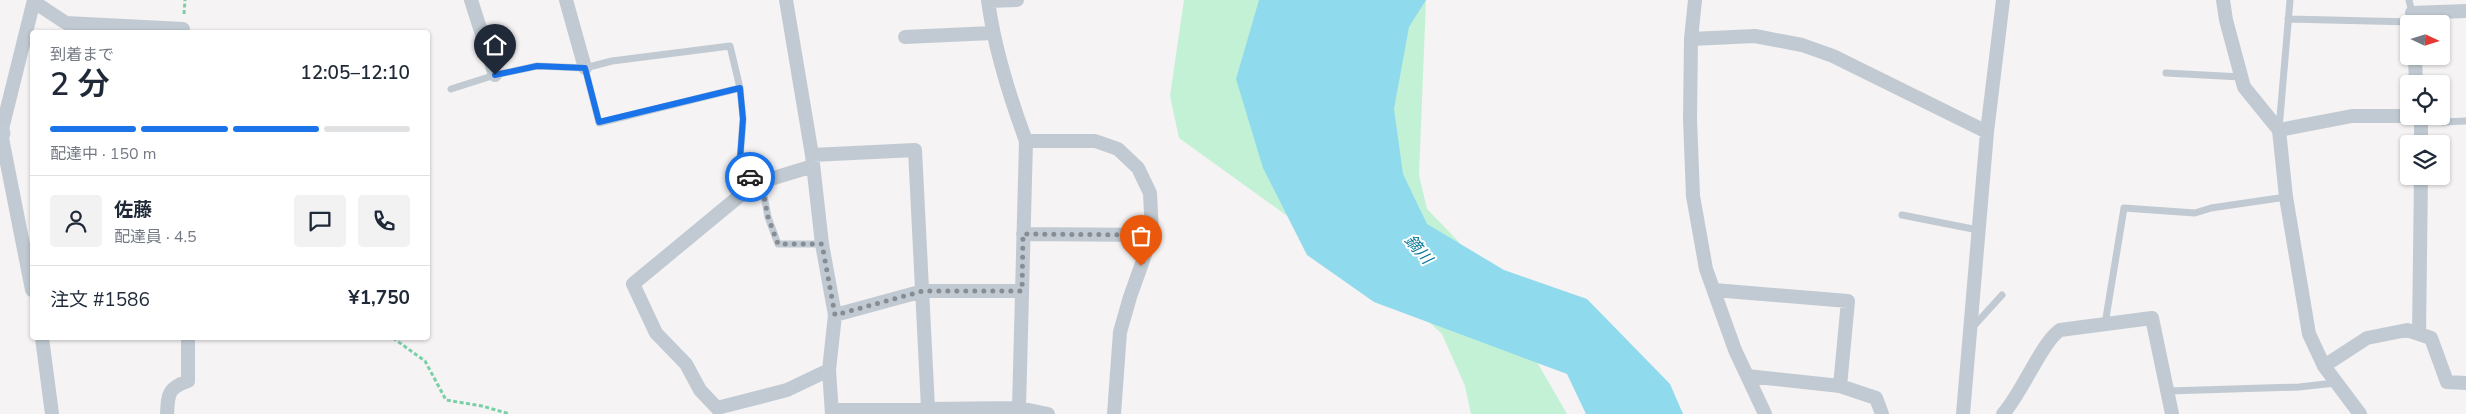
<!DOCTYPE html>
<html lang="ja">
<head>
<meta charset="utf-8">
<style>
  :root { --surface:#fff; --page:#f2f2f3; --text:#1f2937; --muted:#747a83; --line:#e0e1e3; --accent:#1a73e8 }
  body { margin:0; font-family:"Nunito Sans","Noto Sans JP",sans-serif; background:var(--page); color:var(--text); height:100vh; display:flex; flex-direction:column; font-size:19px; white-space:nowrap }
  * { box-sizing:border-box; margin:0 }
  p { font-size:16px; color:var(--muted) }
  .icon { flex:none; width:28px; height:28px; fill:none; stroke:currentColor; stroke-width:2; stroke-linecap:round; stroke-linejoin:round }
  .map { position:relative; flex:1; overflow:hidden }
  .sheet { position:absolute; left:30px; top:30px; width:400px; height:310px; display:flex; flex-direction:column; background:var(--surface); border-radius:5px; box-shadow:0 1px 4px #0004 }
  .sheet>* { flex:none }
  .needle { width:32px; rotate:94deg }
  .buttons { position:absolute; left:2400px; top:15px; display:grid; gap:10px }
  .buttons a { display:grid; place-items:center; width:50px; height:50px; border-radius:5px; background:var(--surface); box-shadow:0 1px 4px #0004; font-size:25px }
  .pin { position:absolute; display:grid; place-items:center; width:42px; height:42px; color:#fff; margin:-51px -21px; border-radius:50% 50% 50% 0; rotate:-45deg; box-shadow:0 0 5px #0007 }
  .pin .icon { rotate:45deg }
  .courier { position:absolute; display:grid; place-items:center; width:50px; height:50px; margin:-25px; border:4px solid #1a73e8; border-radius:50%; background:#fff; color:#222; box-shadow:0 1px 6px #0007 }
  .summary em { font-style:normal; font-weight:600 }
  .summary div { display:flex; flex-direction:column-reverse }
  .summary { display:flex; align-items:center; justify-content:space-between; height:85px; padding:0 20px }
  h1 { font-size:32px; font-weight:600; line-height:38px }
  .bar { display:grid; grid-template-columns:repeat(4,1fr); gap:8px 5px; align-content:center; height:60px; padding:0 20px }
  .bar i { height:6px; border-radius:4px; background:var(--line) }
  .bar .current { background:var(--accent) }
  .bar p { grid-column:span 4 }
  .line { display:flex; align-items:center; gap:12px; padding:0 20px; border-top:1px solid var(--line) }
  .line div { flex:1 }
  .round { display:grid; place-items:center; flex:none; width:52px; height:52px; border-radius:5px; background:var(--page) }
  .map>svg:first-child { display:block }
  .green { fill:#c3f1d5 }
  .water { fill:#90daee }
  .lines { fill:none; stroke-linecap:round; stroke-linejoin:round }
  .path { stroke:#7ad0a6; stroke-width:3; stroke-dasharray:4 2.5; stroke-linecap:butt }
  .lane { stroke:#c1cad2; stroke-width:7 }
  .street { stroke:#c1cad2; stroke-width:14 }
  .secondary { stroke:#c1cbd6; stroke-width:19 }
  .done { stroke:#868d94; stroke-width:5; stroke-dasharray:0 9 }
  .route { stroke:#1a73e8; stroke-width:6 }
  .labels { text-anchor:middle; stroke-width:4; stroke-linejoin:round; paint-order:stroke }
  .water-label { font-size:16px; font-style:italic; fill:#0c7c9b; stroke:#fff }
</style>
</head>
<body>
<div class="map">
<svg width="2466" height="414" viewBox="0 0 2466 414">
  <rect width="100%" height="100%" fill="#f5f3f3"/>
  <!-- green -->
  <path class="green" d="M1184,0H1426L1419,175L1427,209L1458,241L1537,362L1567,414H1471L1465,386L1442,334L1397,292L1329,246L1179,138L1170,96Z"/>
  <!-- water -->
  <path class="water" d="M1259,0H1426L1409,27L1394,109L1403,174L1427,224L1504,270L1587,299L1670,384L1683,414H1586L1567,374L1374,302L1307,255L1263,168L1236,79Z"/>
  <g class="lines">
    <!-- path -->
    <path class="path" d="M184,14L185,0
      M393,338L425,361L446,400L482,406L510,414"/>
    <!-- lane -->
    <path class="lane" d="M2409,0L2412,13
      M2288,19L2413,22
      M585,68L599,123L740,88
      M2166,73L2241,77
      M451,89L495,75L537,66L585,68L612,61L730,46L740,88L743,119L740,159L764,196L768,217L778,244H822
      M2421,117L2443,122L2466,121
      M2279,129L2290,0
      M1902,215L1978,230
      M2105,324L2124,208L2195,213L2211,208L2286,197
      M1972,328L2002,295
      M2168,391L2299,387L2335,383"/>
    <!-- street -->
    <path class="street" d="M471,0L495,75
      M566,0L585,68
      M786,0L812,155L822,244L835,315L829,370L832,414
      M988,0C994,48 1009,95 1026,141H1095L1118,149L1138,168L1150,193L1152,235L1130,297L1120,332L1114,414
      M2223,0L2226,20L2244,87L2279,130L2286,197L2309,334L2324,366L2360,414
      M988,1L1017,0
      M34,2L66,23L183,29
      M2413,24L2412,13L2466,11
      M905,37L992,33
      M1691,39L1695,0
      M2415,56L2416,84
      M2279,130L2352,116H2418
      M2421,144V117
      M812,155L915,150L928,408
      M813,166L754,184L633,284L656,333L686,364L700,390L717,408L787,390L829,370
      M1023,234L1152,235
      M32,290L1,133L34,0
      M1714,290L1848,301L1840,386L1747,376
      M835,315L923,291H1022
      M2419,334L2421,176
      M42,338L52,414
      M2324,366L2367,338L2407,330L2431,338L2447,382L2466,383
      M1840,386L1876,398L1882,414
      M1019,408L1026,141
      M832,410L1019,408L1048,414
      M167,414C168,394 168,388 188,381V338
      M1765,414L1735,350L1706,269L1693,196L1690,119L1691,39L1755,36L1802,45L1833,56L1987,132
      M1963,414L1987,132L2003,0
      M2003,414C2022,393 2042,342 2060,330L2152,318L2172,414"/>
    <!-- secondary -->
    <path class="secondary" d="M0,133H1"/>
  </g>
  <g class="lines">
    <!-- done -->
    <path class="done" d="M750,177L764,196L768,217L778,244H822L835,315L923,291H1022L1023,234L1152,235L1141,266"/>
    <!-- route -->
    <path class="route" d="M495,75L537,66L585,68L599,122L740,88L743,119L740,159L750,177"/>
  </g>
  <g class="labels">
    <!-- water labels -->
    <g class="water-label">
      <text transform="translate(1419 249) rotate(50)" y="6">鏑川</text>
    </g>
  </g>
</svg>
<div class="buttons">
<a><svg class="needle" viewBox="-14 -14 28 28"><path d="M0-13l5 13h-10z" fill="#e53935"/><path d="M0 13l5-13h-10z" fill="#747a83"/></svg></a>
<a><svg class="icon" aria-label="locate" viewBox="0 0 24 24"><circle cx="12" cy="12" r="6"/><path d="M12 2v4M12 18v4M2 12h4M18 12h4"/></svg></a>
<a><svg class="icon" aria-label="layers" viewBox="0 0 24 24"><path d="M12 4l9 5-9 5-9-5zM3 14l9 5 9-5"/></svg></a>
</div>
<div class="pin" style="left:1141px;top:266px;background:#ea580c"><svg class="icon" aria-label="bag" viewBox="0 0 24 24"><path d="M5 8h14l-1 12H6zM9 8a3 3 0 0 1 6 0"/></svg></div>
<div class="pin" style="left:495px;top:75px;background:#1f2937"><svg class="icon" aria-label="home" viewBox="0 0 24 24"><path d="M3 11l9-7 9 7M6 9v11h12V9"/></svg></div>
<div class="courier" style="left:750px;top:177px"><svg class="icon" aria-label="car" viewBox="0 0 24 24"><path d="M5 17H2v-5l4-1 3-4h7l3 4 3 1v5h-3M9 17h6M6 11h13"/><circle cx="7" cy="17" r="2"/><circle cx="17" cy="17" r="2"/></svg></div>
<section class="sheet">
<div class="summary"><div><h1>2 分</h1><p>到着まで</p></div><em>12:05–12:10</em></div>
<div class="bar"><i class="current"></i><i class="current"></i><i class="current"></i><i></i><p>配達中 · 150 m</p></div>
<div class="line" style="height:90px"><a class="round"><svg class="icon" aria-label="person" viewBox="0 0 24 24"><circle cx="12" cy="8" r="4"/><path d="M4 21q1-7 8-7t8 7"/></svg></a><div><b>佐藤</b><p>配達員 · 4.5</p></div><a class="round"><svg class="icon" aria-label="chat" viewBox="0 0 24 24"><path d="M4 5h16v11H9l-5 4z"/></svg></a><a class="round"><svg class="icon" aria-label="phone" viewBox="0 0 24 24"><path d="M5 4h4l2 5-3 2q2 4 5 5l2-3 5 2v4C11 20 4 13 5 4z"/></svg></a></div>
<div class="line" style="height:65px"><div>注文 #1586</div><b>¥1,750</b></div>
</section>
</div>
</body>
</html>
